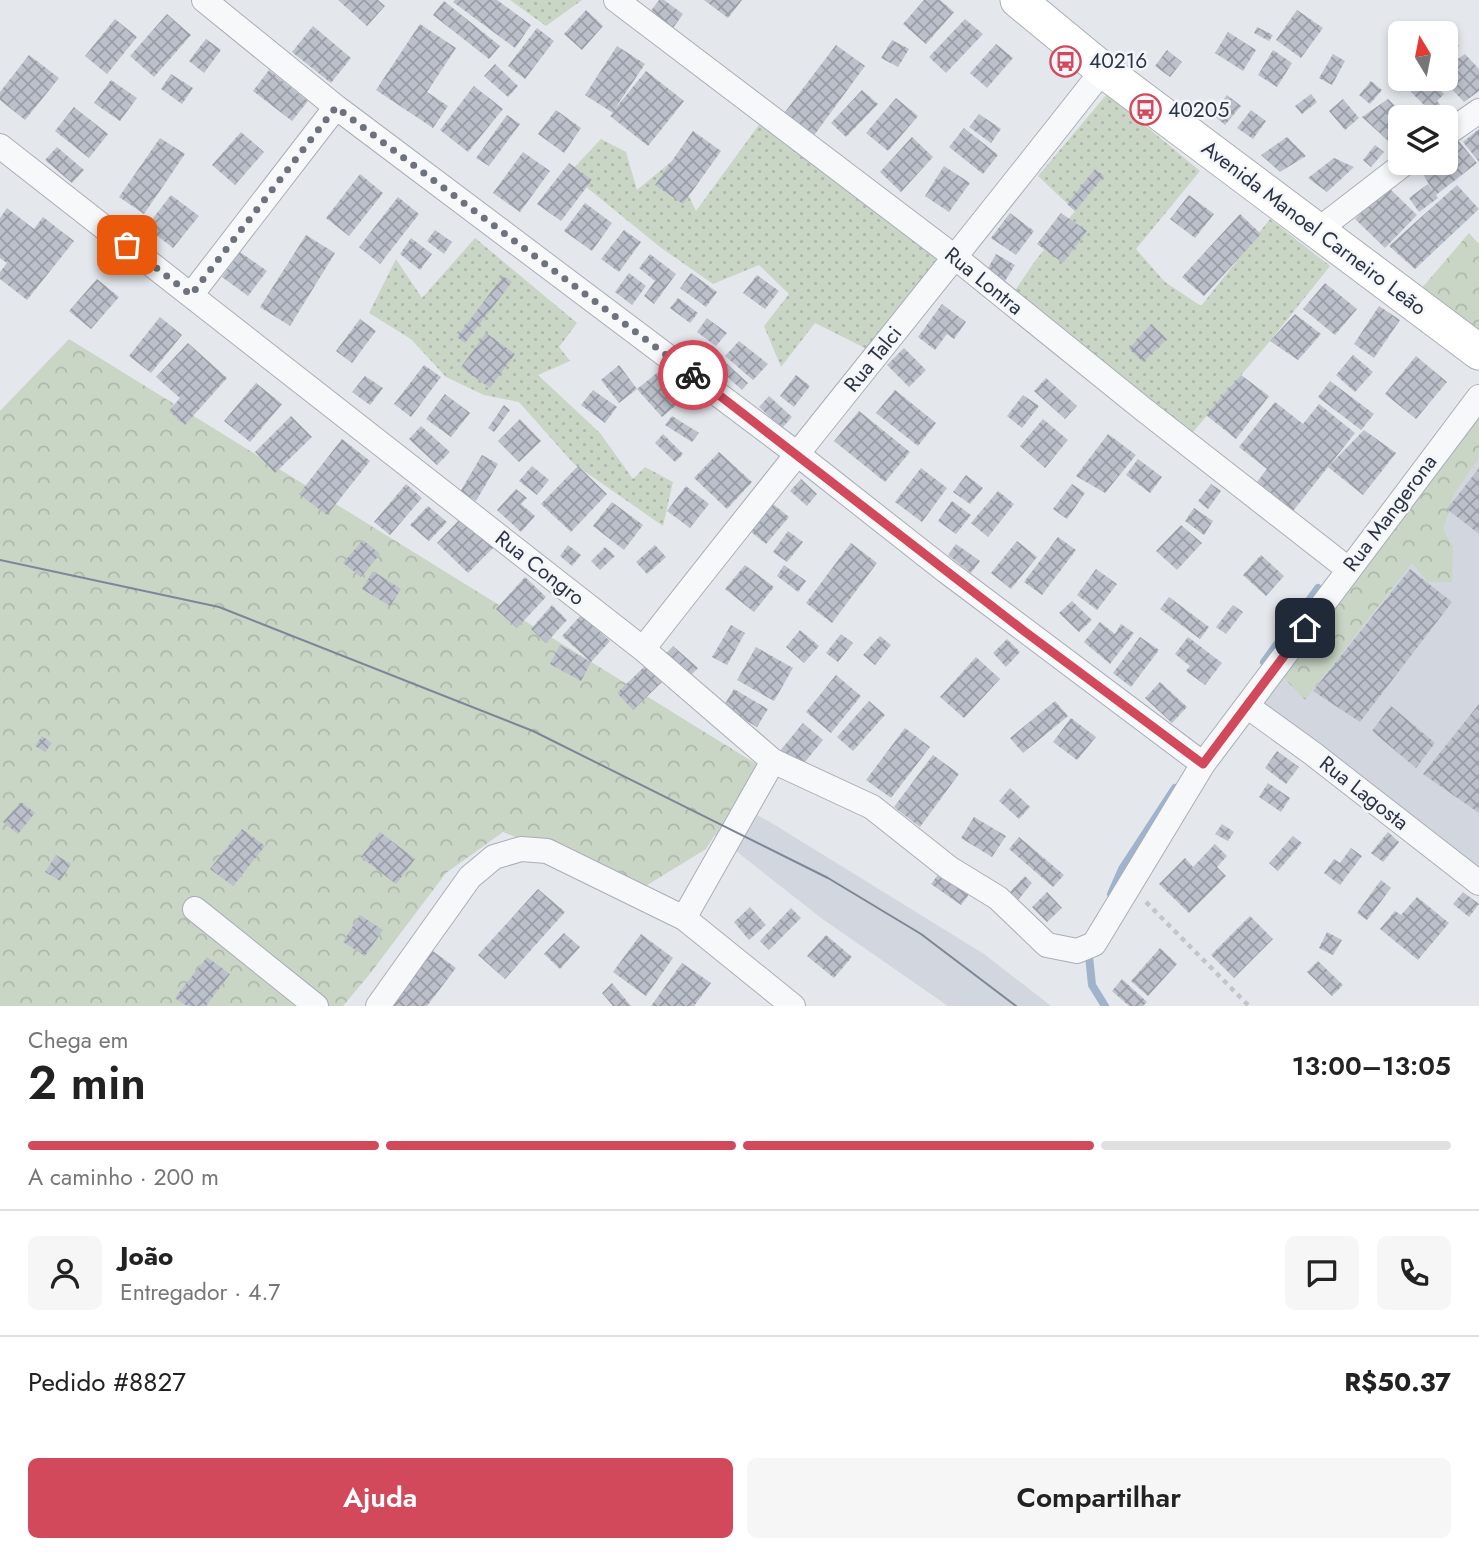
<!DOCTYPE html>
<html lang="pt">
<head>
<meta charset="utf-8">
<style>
  :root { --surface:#fff; --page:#f6f6f6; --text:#222; --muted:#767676; --line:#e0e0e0; --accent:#d1495b }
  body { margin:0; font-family:Jost,sans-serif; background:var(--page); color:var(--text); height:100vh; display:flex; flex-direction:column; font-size:26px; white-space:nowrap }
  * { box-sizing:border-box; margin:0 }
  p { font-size:23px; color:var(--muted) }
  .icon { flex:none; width:38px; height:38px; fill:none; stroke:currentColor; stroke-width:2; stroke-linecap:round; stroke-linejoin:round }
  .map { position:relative; height:1006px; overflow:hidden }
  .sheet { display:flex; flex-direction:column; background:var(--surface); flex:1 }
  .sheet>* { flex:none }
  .needle { width:46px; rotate:350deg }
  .controls { position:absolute; left:1388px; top:21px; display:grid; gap:14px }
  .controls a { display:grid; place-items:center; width:70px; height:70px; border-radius:10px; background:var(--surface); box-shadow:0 4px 10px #0003; font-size:35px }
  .pin { position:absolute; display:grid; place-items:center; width:60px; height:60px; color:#fff; margin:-30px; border-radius:14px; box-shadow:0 4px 10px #0006 }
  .courier { position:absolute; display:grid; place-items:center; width:70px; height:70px; margin:-35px; border:5px solid #d1495b; border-radius:50%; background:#fff; color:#222; box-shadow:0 2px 9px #0007 }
  .summary em { font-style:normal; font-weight:600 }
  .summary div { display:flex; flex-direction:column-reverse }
  .summary { display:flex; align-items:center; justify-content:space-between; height:119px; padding:0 28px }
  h1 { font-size:46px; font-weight:600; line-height:52px }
  .bar { display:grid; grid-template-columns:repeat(4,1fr); gap:10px 7px; align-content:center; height:84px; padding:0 28px }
  .bar i { height:9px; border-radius:5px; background:var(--line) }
  .bar .selected { background:var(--accent) }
  .bar p { grid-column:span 4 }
  .line { display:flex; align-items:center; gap:18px; padding:0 28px; border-top:2px solid var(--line) }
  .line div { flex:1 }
  .round { display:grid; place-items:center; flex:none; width:74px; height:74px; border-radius:10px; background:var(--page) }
  .cta { display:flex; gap:14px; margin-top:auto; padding:14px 28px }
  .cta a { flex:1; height:80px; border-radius:10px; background:var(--accent); color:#fff; font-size:28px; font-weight:600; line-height:80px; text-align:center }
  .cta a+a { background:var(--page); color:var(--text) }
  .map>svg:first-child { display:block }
  .built { fill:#d2d6de }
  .grass { fill:url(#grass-dots) }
  .forest { fill:url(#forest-crowns) }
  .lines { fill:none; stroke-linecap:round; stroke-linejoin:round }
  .stream { stroke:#9fb4cc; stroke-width:8 }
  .building { fill:url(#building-cross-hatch) }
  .street-casing { stroke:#a9aeb7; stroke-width:26 }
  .secondary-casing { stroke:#a9aeb7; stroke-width:37 }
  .path { stroke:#c2c5cb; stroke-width:4.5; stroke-dasharray:5 5; stroke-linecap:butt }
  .street { stroke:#f7f8fa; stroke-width:24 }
  .secondary { stroke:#fff; stroke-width:35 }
  .tram { stroke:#7d8696; stroke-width:2 }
  .done { stroke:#6c737f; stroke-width:7; stroke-dasharray:0 12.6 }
  .route { stroke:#d1495b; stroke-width:9 }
  .labels { text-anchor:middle; stroke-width:5; stroke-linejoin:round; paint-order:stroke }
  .poi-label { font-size:21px; fill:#2b3445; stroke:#f4f6f9; text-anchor:start }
  .street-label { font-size:21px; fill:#2b3445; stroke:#f4f6f9 }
</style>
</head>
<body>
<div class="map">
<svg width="1479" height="1006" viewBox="0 0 1479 1006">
  <defs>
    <pattern id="grass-dots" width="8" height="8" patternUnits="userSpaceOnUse" patternTransform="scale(1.75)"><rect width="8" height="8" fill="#c9d6c5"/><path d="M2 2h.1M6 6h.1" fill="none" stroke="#adb8ab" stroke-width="1.8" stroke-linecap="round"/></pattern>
    <pattern id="forest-crowns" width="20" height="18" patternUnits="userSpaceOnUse" patternTransform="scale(1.75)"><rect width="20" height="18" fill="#c9d6c5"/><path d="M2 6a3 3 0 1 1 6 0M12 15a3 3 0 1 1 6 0" fill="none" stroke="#adb8ab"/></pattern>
    <pattern id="building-cross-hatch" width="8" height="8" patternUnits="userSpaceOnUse" patternTransform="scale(1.75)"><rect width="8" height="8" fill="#bbc0ca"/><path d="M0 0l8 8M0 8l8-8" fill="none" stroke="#989da6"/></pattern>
  </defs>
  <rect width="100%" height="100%" fill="#e4e7ec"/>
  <!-- built -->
  <path class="built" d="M1479,397V877L1245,707Z
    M0,543L680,773L770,822L984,954L1051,1006H948L821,918L717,836L646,816Z"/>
  <!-- grass -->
  <path class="grass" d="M510,0H582L546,26Z
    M1107,94L1200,171L1136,249L1165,282L1201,306L1270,219L1330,266L1270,341L1188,438L1014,292L1035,261L1075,211L1038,176Z
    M761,122L939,256L871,351L815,323L781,367L764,326L789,294L759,265L713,284L660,247L569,173L601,139L626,152L637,190L672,161L696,211Z
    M475,238L577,323L559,347L570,361L538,375L600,433L633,479L645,467L673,482L663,526L574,464L519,402L484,395L446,377L411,339L369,313L396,259L422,298Z"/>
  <!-- forest -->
  <path class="forest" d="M1469,233L1479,244V330L1421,289Z
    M69,339L758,765L706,849L644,887L503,832L446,873L369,975L343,1006H0V411Z
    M1479,419V458L1454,494L1443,530L1453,546L1452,582H1428L1412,563L1305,700L1283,677L1410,506Z"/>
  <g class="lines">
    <!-- stream -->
    <path class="stream" d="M1264,662L1318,588
      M1111,894L1122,869L1175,788
      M1089,956L1092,985L1105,1006"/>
  </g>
  <!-- building -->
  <path class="building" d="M338,0H378L385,6L367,26Z
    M455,0H497L531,25L515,48L453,2Z
    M659,0H664L683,14L673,28L650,12Z
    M704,0H742L728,18Z
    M924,0H940L954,12L926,44L903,24Z
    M444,1L500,46L489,59L433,15Z
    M586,10L603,26L582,50L564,34Z
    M1297,10L1323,28L1301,58L1276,40Z
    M167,14L191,35L154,77L130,56Z
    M115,19L137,37L107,74L85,56Z
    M965,19L983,34L946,73L929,57Z
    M420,24L456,48L427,92L448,106L433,128L376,90Z
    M313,26L351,58L331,83L292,52Z
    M1257,27L1273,35L1269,41L1254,33Z
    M537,28L554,41L525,79L508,66Z
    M1447,29L1459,46L1446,55V33H1441Z
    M1228,32L1256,50L1243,71L1215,53Z
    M206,39L221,50L204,73L189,61Z
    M892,40L909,49L898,67L881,58Z
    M996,44L1013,58L987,88L970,73Z
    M836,45L865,66L812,138L782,116Z
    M617,46L645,64L614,110L646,71L684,101L648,146L610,116L613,113L585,95Z
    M1167,50L1182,62L1170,77L1155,66Z
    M1273,50L1292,63L1277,87L1258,75Z
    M1333,54L1345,61L1332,85L1319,78Z
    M1465,54L1479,69V91L1464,102L1442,79H1446V67Z
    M29,55L59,78L25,120L0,100V92Z
    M1400,61V79H1429L1444,94L1437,101L1444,109L1435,117H1419L1428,109L1390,71Z
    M495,64L518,86L508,97L484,76Z
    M269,70L308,101L292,121L253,91Z
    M171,74L193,88L182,104L161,89Z
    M111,80L137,98L120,121L94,103Z
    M1371,81L1382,90L1370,104L1359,95Z
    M474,86L503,109L468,152L440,130Z
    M862,90L878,104L846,137L831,123Z
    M1311,94L1317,102L1302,114L1295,106Z
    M1227,95L1241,106L1225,125L1212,114Z
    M896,98L918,116L888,151L866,133Z
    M1343,99L1359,118L1345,130L1329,111Z
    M1388,99L1406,117H1400V142L1395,147L1362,117Z
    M74,107L108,134L89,158L55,131Z
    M556,110L581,128L564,153L538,134Z
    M1251,110L1266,121L1253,139L1237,128Z
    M979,114L1001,129L991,143L969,127Z
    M507,115L520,124L489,166L476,158Z
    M964,128L998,155L983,174L949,147Z
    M1479,129V162L1463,142Z
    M693,131L721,151L683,204L655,185Z
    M241,132L264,152L235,185L212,165Z
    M912,137L933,157L901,192L880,172Z
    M1287,137L1306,156L1280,172L1261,155Z
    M160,138L185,154L144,214L119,197Z
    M1457,139L1477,163L1436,195L1438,198L1419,212L1409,198L1428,184L1434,193L1418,165L1422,163L1446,164V149Z
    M1375,145L1384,152L1371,167L1363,160Z
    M57,147L84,170L72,183L45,160Z
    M523,152L550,171L520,212L493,193Z
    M1334,158L1354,167L1327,192L1308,178Z
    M569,163L592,180L561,221L537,204Z
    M944,166L970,183L949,212L925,196Z
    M1095,169L1104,176L1075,211L1067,204Z
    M360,174L383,193L349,236L326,218Z
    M1457,185L1479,209L1415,269L1389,246Z
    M1387,186L1417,215L1385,248L1355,219Z
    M171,195L199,216L173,248L146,227Z
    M1189,195L1214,214L1195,238L1170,219Z
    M398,197L419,214L380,264L359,247Z
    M585,203L612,223L592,251L564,231Z
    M7,208L34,229L43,217L74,241L27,300L0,279V272L7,263L0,258V218Z
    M1010,213L1034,231L1016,255L991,238Z
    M1061,213L1087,231L1063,263L1037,244Z
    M1240,214L1261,234L1204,296L1182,277Z
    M435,230L452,242L444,254L427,241Z
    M624,230L641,242L619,272L601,259Z
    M306,235L335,253L290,326L260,307Z
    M411,238L432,254L420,270L400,254Z
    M240,252L267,271L248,296L222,277Z
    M650,254L676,274L654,304L644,296L655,281L639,268Z
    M996,254L1015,265L1005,281L987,270Z
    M629,273L646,286L632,305L615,292Z
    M691,273L717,292L706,307L680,288Z
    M757,275L779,291L765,309L743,293Z
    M503,276L512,282L465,343L457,337Z
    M97,279L119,297L91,329L69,311Z
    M1325,283L1357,309L1335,335L1303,309Z
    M678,298L698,313L690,323L670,308Z
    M942,304L966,322L954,339L947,334L935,350L918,337Z
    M1379,306L1400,320L1374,358L1354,344Z
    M1295,314L1321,334L1298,360L1270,341Z
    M160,317L182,335L151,373L129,356Z
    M707,318L727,333L716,346L697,332Z
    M360,319L376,331L352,363L336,351Z
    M1151,324L1167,339L1143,362L1129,349Z
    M486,333L515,354L490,388L461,367Z
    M739,341L768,364L753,380L725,356Z
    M188,343L227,378L185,425L169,411L180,398L156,377Z
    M904,348L926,370L909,387L887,365Z
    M1353,355L1373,372L1355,392L1336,375Z
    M1416,356L1447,382L1416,419L1385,394Z
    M726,363L748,383L742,390L720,370Z
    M424,365L441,377L411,417L394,404Z
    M619,365L637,389L619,403L601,380Z
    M662,369L686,397L662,417L637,389Z
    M796,375L810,386L794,407L780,396Z
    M1241,375L1269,396L1236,439L1206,415Z
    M365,376L383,388L370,405L352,392Z
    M1046,378L1077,406L1065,419L1034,391Z
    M1330,381L1374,414L1361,430L1318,397Z
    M256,383L282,404L250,442L224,421Z
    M593,390L617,407L605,423L581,405Z
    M895,390L936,423L918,446L876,413Z
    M445,394L470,413L451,437L426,419Z
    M1023,395L1039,406L1022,428L1007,416Z
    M769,396L792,417L782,428L759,407Z
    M1275,402L1303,424L1319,404L1355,433L1293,511L1257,482L1267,469L1239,447Z
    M504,405L510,410L494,432L488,428Z
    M859,411L910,452L885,482L834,441Z
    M291,416L312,437L275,473L255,452Z
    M672,416L699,433L692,442L665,425Z
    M520,419L541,441L519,462L498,441Z
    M1043,419L1068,440L1045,468L1020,446Z
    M421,426L450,452L437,465L409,439Z
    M1364,430L1396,453L1363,495L1328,467Z
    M663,434L683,454L675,462L655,443Z
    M1108,434L1136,455L1105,493L1076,476Z
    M342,439L370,461L327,515L299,494Z
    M719,452L752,482L727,509L694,478Z
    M482,455L498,464L476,501L460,492Z
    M1138,459L1162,477L1150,493L1126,475Z
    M532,466L549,480L537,495L519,481Z
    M578,466L607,494L571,532L541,504Z
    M921,468L947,488L922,522L895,502Z
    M1479,468V534L1447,509Z
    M966,475L983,488L970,504L953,492Z
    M801,479L817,494L807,506L790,491Z
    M406,484L422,498L390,535L374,522Z
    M1072,484L1085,493L1067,519L1053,509Z
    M1211,484L1221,491L1208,509L1198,501Z
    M686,486L709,504L690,528L667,511Z
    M516,489L527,498L521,504L535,516L521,532L497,510Z
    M998,491L1014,504L988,537L971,523Z
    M952,501L971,515L956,534L938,521Z
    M612,502L643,525L624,550L593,526Z
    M773,504L789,517L766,544L750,531Z
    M428,506L447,522L429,541L410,525Z
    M1194,508L1213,521L1204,535L1185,521Z
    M463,516L495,546L468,573L437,543Z
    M1181,525L1202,543L1177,570L1156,551Z
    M788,531L803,542L787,562L773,552Z
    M1058,537L1076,550L1042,595L1024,582Z
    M363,540L380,554L361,577L343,563Z
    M1017,541L1037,557L1011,589L991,573Z
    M851,543L877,563L832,623L806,603Z
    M956,544L980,561L971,573L948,555Z
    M568,545L581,555L572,566L560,556Z
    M655,545L666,557L647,574L636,562Z
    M605,547L615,556L600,570L591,561Z
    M1261,555L1284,576L1266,596L1243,575Z
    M745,565L774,587L754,612L725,589Z
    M784,565L806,581L798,592L777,576Z
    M1096,569L1117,584L1097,610L1077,595Z
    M1410,569L1452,602L1360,722L1313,691Z
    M373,571L401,589L390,606L362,589Z
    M525,577L546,597L517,628L496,609Z
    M1169,597L1209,627L1200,639L1160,609Z
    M1072,601L1092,620L1079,632L1059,613Z
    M552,605L567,620L546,643L531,629Z
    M1233,605L1243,612L1226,634L1216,627Z
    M581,615L610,641L591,662L581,681L550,664L560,645L591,662L562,636Z
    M1100,622L1115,634L1121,624L1134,633L1110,664L1084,642Z
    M731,625L745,633L727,665L712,657Z
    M800,630L819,646L804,663L786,647Z
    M841,634L853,643L838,662L826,653Z
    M880,636L891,645L875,665L863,655Z
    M1140,637L1159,650L1131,687L1113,673Z
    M1188,637L1222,663L1205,685L1186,671L1190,666L1175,654Z
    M1007,639L1020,652L1006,667L993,653Z
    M673,646L698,668L689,677L664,656Z
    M756,647L793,668L774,701L737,680Z
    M976,657L1000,679L964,718L940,697Z
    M646,665L662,682L633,710L617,693Z
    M836,675L861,696L831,733L806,712Z
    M1160,682L1187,707L1172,723L1145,698Z
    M734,689L768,709L757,727L723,707Z
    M869,701L885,715L853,751L837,737Z
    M1055,701L1068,716L1023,753L1010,738Z
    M1479,704V813L1423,774Z
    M1391,706L1435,743L1416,768L1372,731Z
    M1071,718L1096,737L1077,760L1053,742Z
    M803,723L823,740L800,768L779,752Z
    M905,728L930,747L891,798L866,780Z
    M42,736L52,743L45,752L35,746Z
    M1277,751L1299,767L1286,784L1265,768Z
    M933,755L959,774L920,827L894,807Z
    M1268,783L1290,798L1281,812L1259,797Z
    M1010,788L1030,807L1019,819L999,801Z
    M21,802L35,813L18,834L3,822Z
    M974,817L1006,836L992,857L961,838Z
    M1222,824L1234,832L1228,841L1215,834Z
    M242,829L265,846L233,886L210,869Z
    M380,832L415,859L396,884L361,857Z
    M1388,832L1399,842L1383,862L1371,853Z
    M1293,836L1302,843L1278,871L1269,863Z
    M1019,837L1064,875L1053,887L1009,849Z
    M1215,844L1227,856L1217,867L1226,876L1189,913L1159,884L1185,858L1193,867Z
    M1351,848L1362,856L1340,885L1324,873L1334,859L1340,863Z
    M56,855L71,864L60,881L45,872Z
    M941,871L970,893L961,905L931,884Z
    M1025,876L1032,883L1017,901L1009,893Z
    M1381,880L1391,888L1367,920L1357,913Z
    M538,889L565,912L505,979L478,955Z
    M1047,892L1062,908L1047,922L1032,907Z
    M1463,892L1479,904L1469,917L1453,904Z
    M1417,897L1449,923L1418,960L1380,929L1395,911L1401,915Z
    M750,907L766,925L749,940L734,922Z
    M791,908L801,918L769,950L760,941Z
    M360,915L383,930L365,956L343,942Z
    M1250,916L1273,939L1234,978L1211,955Z
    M1327,932L1342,940L1333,955L1319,948Z
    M564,933L580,947L560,969L544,954Z
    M641,934L673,958L646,996L613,972Z
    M826,935L852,957L834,978L807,956Z
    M1160,948L1177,964L1148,996L1131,981Z
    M430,949L456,968L427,1006H388Z
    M207,957L230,974L206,1006H187L175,998Z
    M1318,961L1343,985L1332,996L1307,972Z
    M682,963L711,983L694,1006H651Z
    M1122,979L1147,1002L1143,1006H1129L1112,991Z
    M612,983L631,1006H613L602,993Z"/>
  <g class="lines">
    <defs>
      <path id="street" d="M204,0L336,107L796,453L946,571L1203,764
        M616,0L956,258L1143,409L1348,569
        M1446,134L1479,111
        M0,146L643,649L773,761L872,807L949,868L998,898L1047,945L1077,951L1094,944L1203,764L1479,397
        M1318,230L1405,163
        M191,295L336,107
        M643,649C795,454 951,264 1103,70
        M1247,706L1312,753L1479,883
        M195,909L316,1006
        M684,918L773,761
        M378,1006L470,877L494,857L521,849L547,851L684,918L793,1006"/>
      <path id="secondary" d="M1018,0L1103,70L1479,352"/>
    </defs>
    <!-- street casing -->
    <use href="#street" class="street-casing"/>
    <!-- secondary casing -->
    <use href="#secondary" class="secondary-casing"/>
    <!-- path -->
    <path class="path" d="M1146,902L1249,1006"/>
    <!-- street -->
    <use href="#street" class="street"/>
    <!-- secondary -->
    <use href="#secondary" class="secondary"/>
    <!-- tram -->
    <path class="tram" d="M0,560L219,607L533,731L828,878L921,934L1016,1006"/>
  </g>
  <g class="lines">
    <!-- done -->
    <path class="done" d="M127,245L191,295L336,107L693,375"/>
    <!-- route -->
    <path class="route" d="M693,375L1024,631L1203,764L1305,628"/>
  </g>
  <!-- icons -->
  <defs>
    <symbol id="bus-ring" viewBox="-11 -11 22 22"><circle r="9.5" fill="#f4f6f9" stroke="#d1495b" stroke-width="1.5"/><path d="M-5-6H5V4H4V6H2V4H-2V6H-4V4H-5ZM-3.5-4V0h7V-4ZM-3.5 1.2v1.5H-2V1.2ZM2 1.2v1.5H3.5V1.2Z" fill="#d1495b"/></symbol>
  </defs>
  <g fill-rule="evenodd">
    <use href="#bus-ring" x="1048" y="44" width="35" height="35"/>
    <use href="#bus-ring" x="1128" y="92" width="35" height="35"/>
  </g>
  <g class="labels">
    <!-- poi labels -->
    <g class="poi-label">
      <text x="1089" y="68">40216</text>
      <text x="1168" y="117">40205</text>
    </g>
    <!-- street labels -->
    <g class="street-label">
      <text transform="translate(1314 228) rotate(37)" y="7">Avenida Manoel Carneiro Leão</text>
      <text transform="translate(984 281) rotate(39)" y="7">Rua Lontra</text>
      <text transform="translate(873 359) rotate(-51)" y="7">Rua Talci</text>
      <text transform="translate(1390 513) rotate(-53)" y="7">Rua Mangerona</text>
      <text transform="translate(540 568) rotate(38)" y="7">Rua Congro</text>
      <text transform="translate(1364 793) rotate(38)" y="7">Rua Lagosta</text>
    </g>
  </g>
</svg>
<div class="controls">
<a><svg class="needle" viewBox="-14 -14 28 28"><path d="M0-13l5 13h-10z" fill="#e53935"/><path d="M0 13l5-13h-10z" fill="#767676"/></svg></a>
<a><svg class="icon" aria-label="layers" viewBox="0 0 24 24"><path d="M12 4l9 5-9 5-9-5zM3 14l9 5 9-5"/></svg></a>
</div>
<div class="pin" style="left:127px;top:245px;background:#ea580c"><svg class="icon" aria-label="bag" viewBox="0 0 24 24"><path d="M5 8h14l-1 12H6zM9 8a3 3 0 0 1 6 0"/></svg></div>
<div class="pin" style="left:1305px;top:628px;background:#1f2937"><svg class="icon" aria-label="home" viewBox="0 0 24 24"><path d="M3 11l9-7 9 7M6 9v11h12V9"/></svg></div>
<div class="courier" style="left:693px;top:375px"><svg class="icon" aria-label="bike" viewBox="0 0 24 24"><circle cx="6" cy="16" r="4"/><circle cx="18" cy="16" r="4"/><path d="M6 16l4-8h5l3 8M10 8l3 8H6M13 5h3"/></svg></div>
</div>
<section class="sheet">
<div class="summary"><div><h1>2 min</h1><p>Chega em</p></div><em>13:00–13:05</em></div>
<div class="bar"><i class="selected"></i><i class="selected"></i><i class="selected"></i><i></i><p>A caminho · 200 m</p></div>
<div class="line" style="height:126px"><a class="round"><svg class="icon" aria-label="person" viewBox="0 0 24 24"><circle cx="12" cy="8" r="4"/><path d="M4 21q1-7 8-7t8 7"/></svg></a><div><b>João</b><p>Entregador · 4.7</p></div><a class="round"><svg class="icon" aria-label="chat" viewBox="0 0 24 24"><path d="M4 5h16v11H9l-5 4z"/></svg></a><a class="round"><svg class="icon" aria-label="phone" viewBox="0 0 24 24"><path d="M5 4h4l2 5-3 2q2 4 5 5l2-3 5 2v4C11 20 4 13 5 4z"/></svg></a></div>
<div class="line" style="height:91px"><div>Pedido #8827</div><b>R$50.37</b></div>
<div class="cta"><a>Ajuda</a><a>Compartilhar</a></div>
</section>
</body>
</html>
